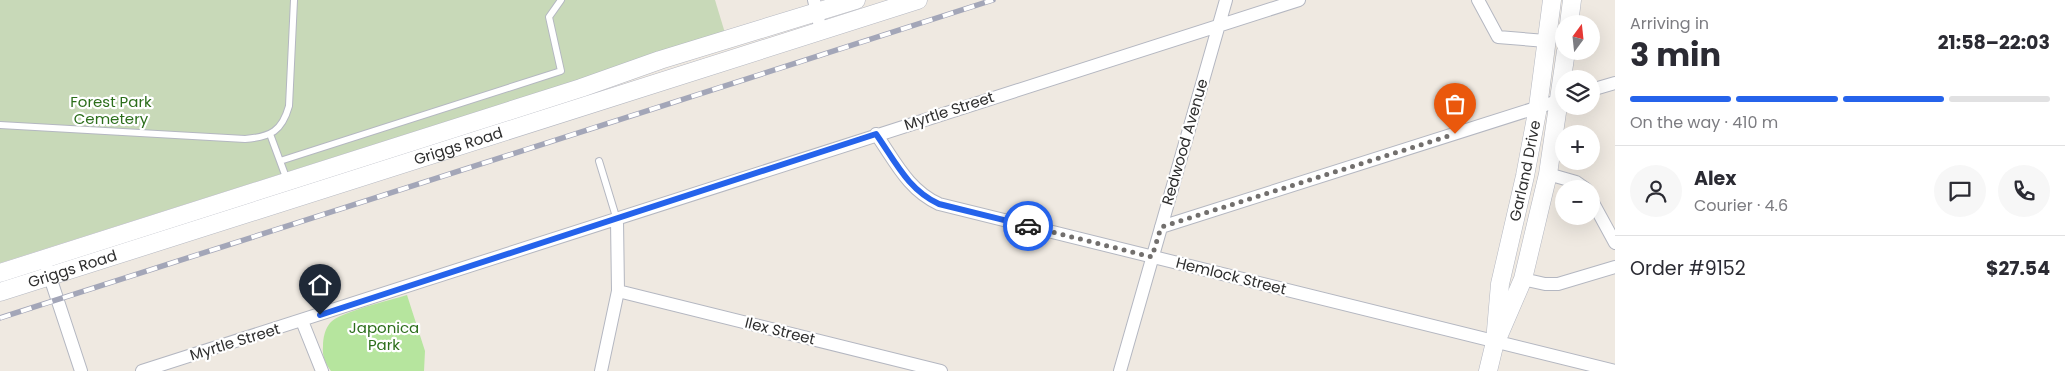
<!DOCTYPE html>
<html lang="en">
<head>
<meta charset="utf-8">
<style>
  :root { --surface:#fff; --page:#f7f7f7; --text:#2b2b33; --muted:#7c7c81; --line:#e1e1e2; --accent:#2563eb }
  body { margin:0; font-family:Poppins,sans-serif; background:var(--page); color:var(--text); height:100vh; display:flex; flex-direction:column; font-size:19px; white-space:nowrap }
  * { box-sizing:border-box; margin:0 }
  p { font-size:16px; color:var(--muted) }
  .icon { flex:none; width:28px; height:28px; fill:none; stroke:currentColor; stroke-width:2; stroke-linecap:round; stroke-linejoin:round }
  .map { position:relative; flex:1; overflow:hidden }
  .sheet { display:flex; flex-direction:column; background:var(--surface); width:450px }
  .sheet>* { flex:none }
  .needle { width:32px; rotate:15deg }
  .fabs { position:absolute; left:1555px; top:15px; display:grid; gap:10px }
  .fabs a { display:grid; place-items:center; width:45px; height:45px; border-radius:50%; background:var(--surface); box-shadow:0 5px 20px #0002; font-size:25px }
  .pin { position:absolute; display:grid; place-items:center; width:42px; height:42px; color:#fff; margin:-51px -21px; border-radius:50% 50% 50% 0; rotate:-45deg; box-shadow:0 0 5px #0007 }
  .pin .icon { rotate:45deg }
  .courier { position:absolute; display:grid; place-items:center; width:50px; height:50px; margin:-25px; border:4px solid #2563eb; border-radius:50%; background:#fff; color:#222; box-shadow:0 1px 6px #0007 }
  .overview em { font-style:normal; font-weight:700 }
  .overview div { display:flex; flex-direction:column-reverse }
  .overview { display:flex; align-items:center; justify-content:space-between; height:85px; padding:0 15px }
  h1 { font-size:32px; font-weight:700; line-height:38px }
  .bar { display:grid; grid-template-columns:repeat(4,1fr); gap:8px 5px; align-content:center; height:60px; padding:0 15px }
  .bar i { height:6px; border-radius:4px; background:var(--line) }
  .bar .current { background:var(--accent) }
  .bar p { grid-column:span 4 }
  .line { display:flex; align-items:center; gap:12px; padding:0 15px; border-top:1px solid var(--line) }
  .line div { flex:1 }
  .round { display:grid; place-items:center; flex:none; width:52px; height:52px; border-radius:26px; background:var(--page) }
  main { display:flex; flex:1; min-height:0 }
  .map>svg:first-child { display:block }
  .green { fill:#b6e59e }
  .cemetery { fill:#c8d9b8 }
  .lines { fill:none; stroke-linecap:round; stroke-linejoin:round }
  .service-casing { stroke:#b4b7c1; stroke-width:8 }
  .minor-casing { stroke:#b4b7c1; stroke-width:14 }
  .secondary-casing { stroke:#b4b7c1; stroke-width:19 }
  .service { stroke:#fff; stroke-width:6 }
  .minor { stroke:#fff; stroke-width:12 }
  .secondary { stroke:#fff; stroke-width:18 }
  .rail-casing { stroke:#a3a6b8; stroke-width:5.5 }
  .rail { stroke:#fff; stroke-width:4; stroke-dasharray:11; stroke-linecap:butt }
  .done { stroke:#726f6d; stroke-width:5; stroke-dasharray:0 9 }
  .route { stroke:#2563eb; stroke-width:6 }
  .labels { text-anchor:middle; stroke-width:4.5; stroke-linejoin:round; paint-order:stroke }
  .park-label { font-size:15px; fill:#2c6e1b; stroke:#fff }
  .street-label { font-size:15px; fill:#2e2e2e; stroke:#fff }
</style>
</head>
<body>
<main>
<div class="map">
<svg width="1615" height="371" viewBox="0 0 1615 371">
  <rect width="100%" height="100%" fill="#efe9e1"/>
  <!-- green -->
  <path class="green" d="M407,295L425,351L424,371H331C325,363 322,356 323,346C323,338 325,329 330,323C339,312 391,300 407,295Z"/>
  <!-- cemetery -->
  <path class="cemetery" d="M0,0H715L725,33L0,263Z"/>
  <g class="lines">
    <defs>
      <path id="service" d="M0,125L245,139C271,137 282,131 289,106L294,0
        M270,134L287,180
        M280,161L561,71L549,17L561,0
        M599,161L617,220"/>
      <path id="minor" d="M814,0L821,31
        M1478,0L1498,37L1546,41
        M1591,90L1615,83
        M876,134C895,161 908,190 939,204L1615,371
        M1548,174L1576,182L1586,189
        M1591,199L1615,243
        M1161,227L1564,99
        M47,268L81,371
        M1523,279L1545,284H1558L1615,267
        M618,291L941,371
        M302,321L322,371
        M142,371L1299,0
        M601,371L618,291L617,220
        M1120,371L1226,0"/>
      <g id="secondary">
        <path d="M1569,24L1572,0"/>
        <path d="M0,273L581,88L660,60L856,0"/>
        <path id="s1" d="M0,292L918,0"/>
        <path d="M1498,337L1523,279L1548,174L1566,51"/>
        <path id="s2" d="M1488,371L1495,342L1500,284L1525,176L1538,107L1552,0"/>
      </g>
    </defs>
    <!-- service casing -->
    <use href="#service" class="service-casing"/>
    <!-- minor casing -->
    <use href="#minor" class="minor-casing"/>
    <!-- secondary casing -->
    <use href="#secondary" class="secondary-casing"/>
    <!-- service -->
    <use href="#service" class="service"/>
    <!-- minor -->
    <use href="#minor" class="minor"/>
    <!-- secondary -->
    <use href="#secondary" class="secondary"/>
    <defs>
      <path id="rail" d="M0,318L993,0"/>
    </defs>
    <!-- rail casing -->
    <use href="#rail" class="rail-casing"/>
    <!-- rail -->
    <use href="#rail" class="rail"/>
  </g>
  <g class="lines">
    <!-- done -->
    <path class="done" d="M1028,226L1152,257L1161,227L1455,134"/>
    <!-- route -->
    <path class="route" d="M320,315L876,134C895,161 908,190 939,204L1028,226"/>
  </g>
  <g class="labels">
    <!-- park labels -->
    <g class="park-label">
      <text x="111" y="107">Forest Park<tspan x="111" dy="17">Cemetery</tspan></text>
      <text x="384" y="333">Japonica<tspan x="384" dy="17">Park</tspan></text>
    </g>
    <!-- street labels -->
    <g class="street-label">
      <text transform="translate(949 111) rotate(-18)" y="5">Myrtle Street</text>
      <text transform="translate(1185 142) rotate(-74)" y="5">Redwood Avenue</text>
      <text dy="5" stroke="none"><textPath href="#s1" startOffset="481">Griggs Road</textPath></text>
      <text dy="5" stroke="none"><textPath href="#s2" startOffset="204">Garland Drive</textPath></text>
      <text dy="5" stroke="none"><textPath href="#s1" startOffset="76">Griggs Road</textPath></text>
      <text transform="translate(1231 276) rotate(14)" y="5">Hemlock Street</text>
      <text transform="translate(780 331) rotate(14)" y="5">Ilex Street</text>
      <text transform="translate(235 342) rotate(-17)" y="5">Myrtle Street</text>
    </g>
  </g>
</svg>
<div class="fabs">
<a><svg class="needle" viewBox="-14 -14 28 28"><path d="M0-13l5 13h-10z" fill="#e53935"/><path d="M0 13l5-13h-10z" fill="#7c7c81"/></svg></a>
<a><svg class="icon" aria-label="layers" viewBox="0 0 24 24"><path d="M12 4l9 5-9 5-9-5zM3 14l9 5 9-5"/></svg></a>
<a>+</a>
<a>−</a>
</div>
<div class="pin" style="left:1455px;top:134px;background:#ea580c"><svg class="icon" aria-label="bag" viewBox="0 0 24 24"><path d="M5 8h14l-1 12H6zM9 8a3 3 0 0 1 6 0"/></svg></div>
<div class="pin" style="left:320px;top:315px;background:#1f2937"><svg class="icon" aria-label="home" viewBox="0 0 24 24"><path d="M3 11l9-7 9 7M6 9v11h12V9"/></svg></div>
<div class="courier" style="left:1028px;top:226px"><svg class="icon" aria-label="car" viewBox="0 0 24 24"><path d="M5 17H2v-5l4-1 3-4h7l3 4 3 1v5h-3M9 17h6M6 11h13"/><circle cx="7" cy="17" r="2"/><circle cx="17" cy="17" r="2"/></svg></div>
</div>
<section class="sheet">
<div class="overview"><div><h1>3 min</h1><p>Arriving in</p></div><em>21:58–22:03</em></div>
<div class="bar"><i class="current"></i><i class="current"></i><i class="current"></i><i></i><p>On the way · 410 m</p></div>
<div class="line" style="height:90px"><a class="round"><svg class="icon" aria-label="person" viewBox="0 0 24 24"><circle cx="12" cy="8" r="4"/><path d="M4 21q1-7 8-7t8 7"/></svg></a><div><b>Alex</b><p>Courier · 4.6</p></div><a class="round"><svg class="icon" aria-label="chat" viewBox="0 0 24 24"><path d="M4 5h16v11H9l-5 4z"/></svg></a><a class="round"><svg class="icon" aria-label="phone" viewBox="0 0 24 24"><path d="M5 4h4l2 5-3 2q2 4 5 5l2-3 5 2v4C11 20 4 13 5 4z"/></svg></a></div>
<div class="line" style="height:65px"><div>Order #9152</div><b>$27.54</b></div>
</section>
</main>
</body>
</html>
